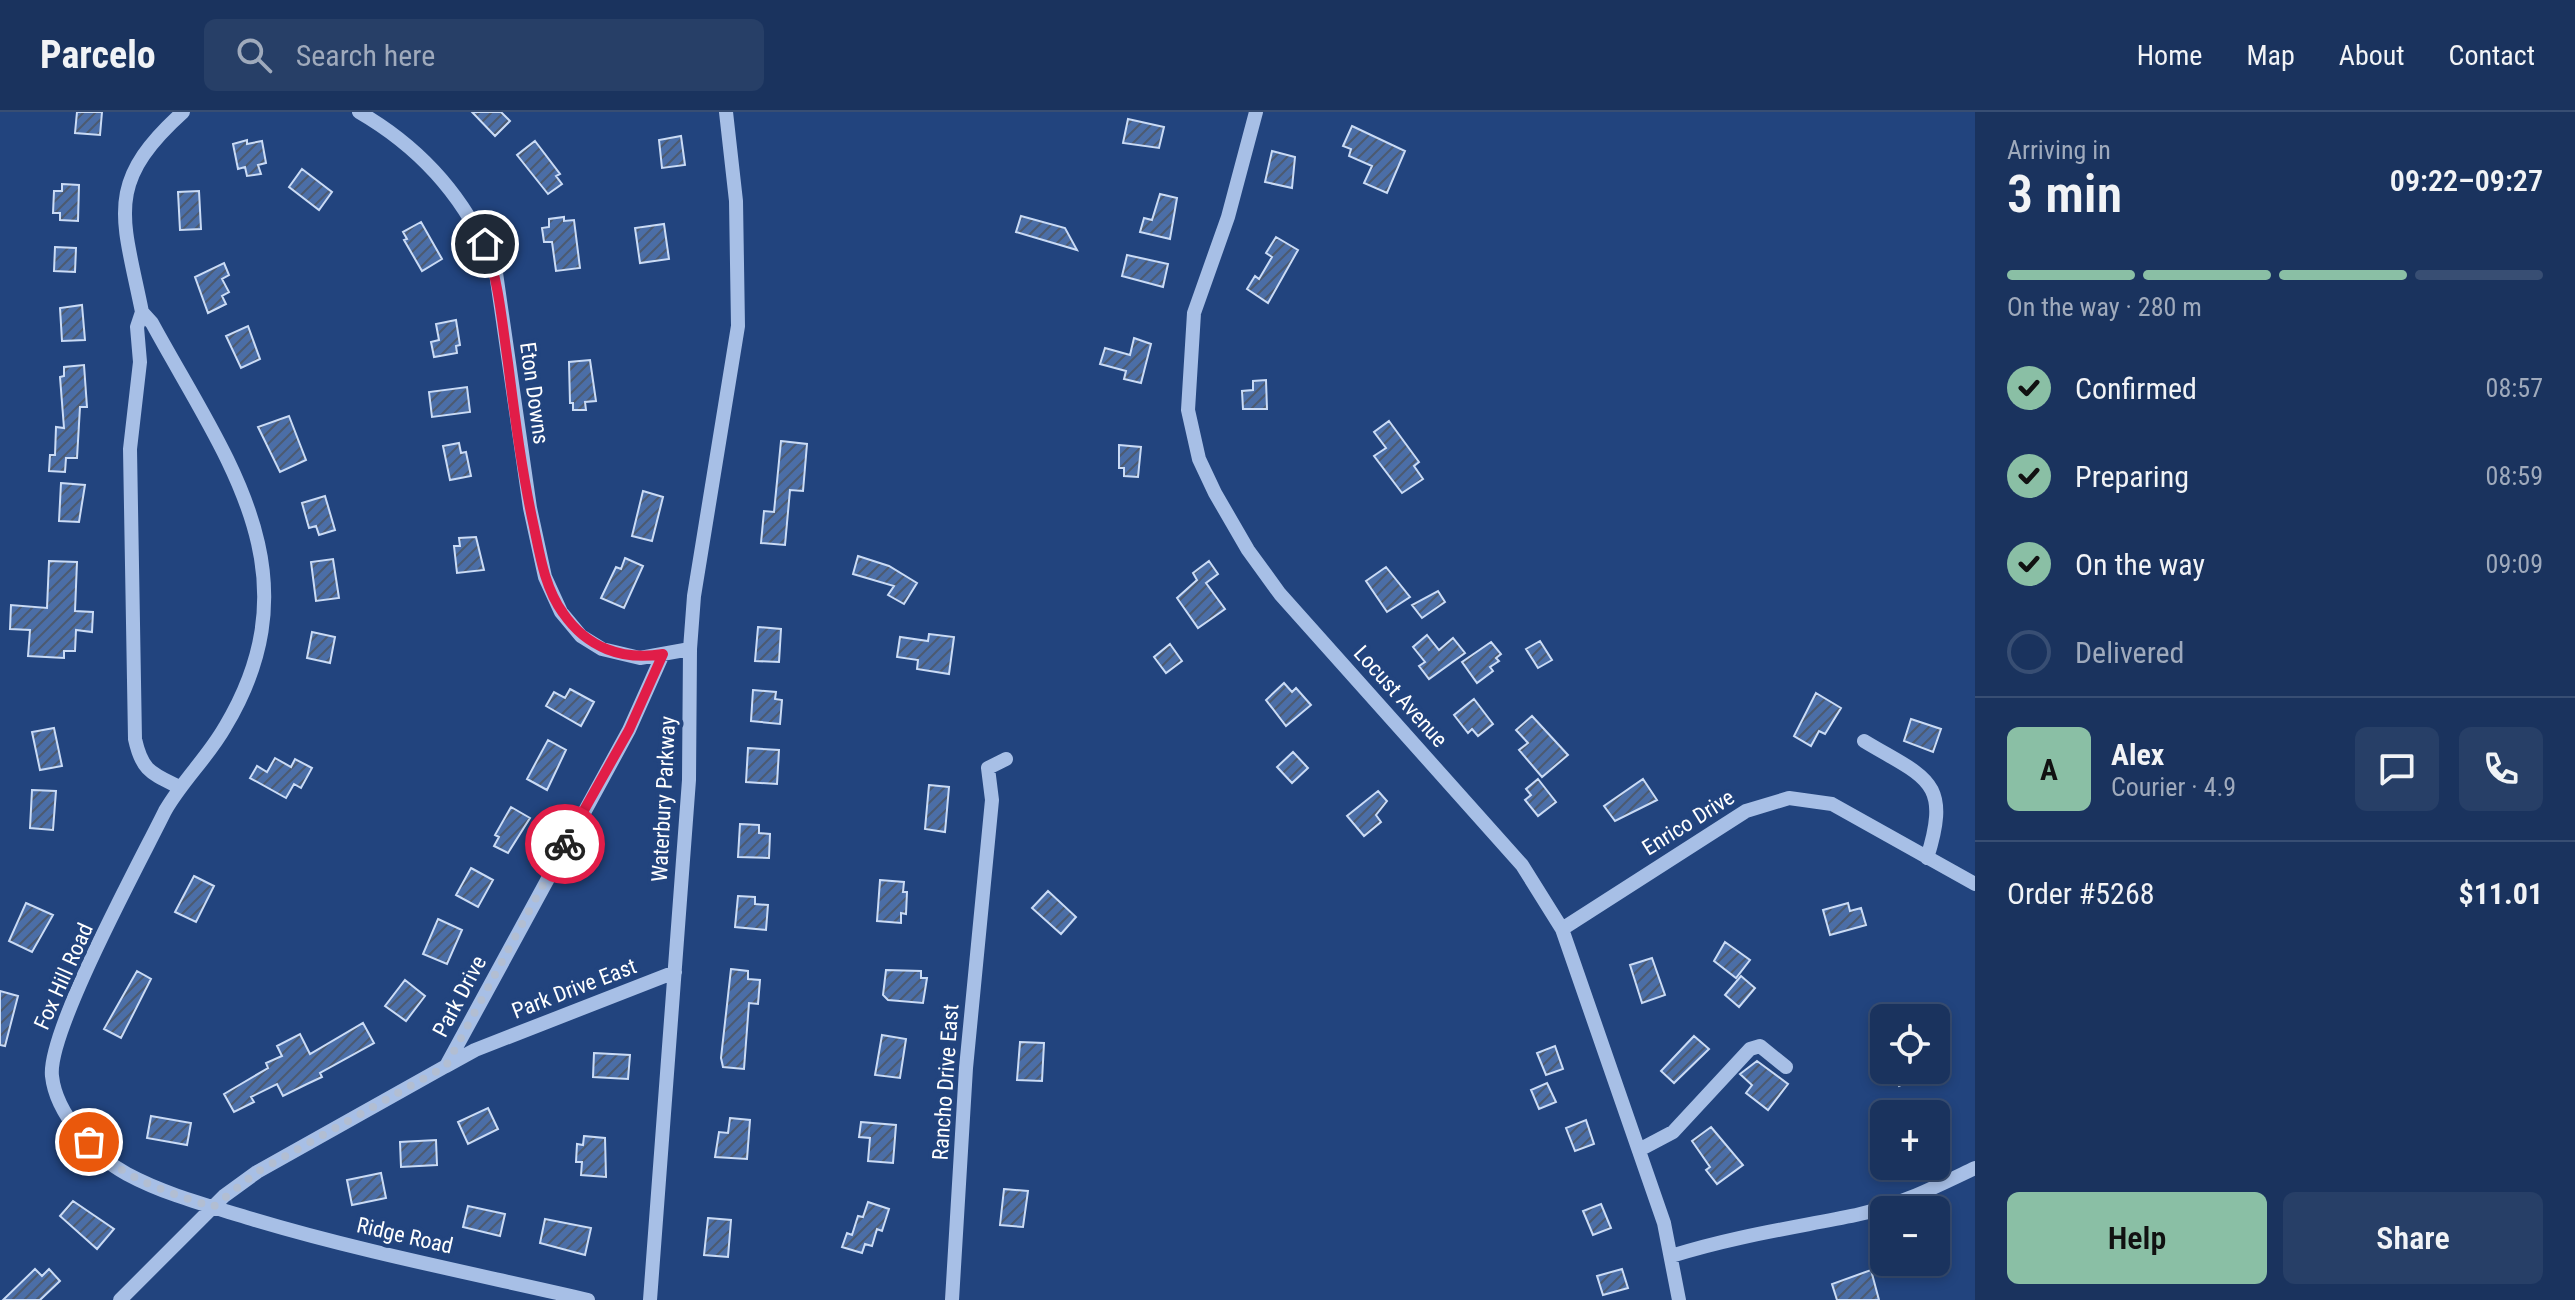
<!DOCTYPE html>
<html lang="en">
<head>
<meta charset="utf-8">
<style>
  :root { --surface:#1a335e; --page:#273f67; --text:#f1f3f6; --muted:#9faabc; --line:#384e73; --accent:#8abfa5 }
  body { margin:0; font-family:"Roboto Condensed",sans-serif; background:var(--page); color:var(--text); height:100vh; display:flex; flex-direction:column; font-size:30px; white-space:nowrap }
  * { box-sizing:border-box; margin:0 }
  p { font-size:26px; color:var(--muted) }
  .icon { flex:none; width:44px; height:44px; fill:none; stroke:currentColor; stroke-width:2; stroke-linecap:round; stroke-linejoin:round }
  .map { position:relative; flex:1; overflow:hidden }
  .side { display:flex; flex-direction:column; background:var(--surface); width:600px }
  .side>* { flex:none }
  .buttons { position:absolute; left:1870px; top:892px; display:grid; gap:16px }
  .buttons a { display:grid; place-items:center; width:80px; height:80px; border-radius:12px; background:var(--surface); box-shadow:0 4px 12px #0003,0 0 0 2px var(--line); font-size:40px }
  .pin { position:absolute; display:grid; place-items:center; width:68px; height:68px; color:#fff; margin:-34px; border:4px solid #fff; border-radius:50%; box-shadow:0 2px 8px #0007 }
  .courier { position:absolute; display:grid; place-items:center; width:80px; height:80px; margin:-40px; border:6px solid #e11d48; border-radius:50%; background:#fff; color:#222; box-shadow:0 2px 10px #0007 }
  .summary em { font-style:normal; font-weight:600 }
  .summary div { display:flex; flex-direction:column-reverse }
  .summary { display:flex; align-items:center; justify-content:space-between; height:136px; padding:0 32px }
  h1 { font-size:52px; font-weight:600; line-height:60px }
  .bar { display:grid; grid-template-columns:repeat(4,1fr); gap:12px 8px; align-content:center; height:96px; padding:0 32px }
  .bar i { height:10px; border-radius:6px; background:var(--line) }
  .bar .current { background:var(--accent) }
  .bar p { grid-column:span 4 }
  .line { display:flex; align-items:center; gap:20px; padding:0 32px; border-top:2px solid var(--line) }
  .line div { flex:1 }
  .round { display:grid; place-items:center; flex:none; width:84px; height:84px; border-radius:12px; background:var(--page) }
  ol { padding:0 32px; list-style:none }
  li { display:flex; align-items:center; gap:24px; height:88px }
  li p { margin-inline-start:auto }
  li .icon { padding:8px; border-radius:50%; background:var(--accent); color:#111; stroke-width:4 }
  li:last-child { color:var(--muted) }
  li i { width:44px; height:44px; border:4px solid var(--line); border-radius:50% }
  .action { display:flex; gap:16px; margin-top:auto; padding:16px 32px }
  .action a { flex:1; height:92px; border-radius:12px; background:var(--accent); color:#111; font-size:32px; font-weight:600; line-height:92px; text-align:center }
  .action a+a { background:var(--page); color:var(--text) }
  header { display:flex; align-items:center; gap:48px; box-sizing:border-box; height:112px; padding:0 40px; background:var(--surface); border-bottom:2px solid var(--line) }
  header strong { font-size:38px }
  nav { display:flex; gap:44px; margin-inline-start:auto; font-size:28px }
  .search { width:560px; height:72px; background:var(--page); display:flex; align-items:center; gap:20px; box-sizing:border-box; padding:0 28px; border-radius:12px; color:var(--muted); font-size:30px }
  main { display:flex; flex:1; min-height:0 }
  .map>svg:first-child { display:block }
  .building { fill:url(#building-hatch); stroke:#cadbf5; stroke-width:2 }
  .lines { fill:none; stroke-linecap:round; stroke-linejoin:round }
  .minor { stroke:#a7bfe6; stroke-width:14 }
  .done { stroke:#b2bed2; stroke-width:8; stroke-dasharray:0 14.4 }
  .route { stroke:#e11d48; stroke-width:10 }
  .labels { text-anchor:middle; stroke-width:8; stroke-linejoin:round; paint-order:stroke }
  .street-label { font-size:22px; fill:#fff; stroke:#22447e }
</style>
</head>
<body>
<header>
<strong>Parcelo</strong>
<div class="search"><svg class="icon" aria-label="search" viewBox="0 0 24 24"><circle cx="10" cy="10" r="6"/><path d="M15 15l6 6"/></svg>Search here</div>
<nav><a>Home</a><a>Map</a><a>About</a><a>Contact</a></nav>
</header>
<main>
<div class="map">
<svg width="1975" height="1188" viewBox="0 0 1975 1188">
  <defs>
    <pattern id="building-hatch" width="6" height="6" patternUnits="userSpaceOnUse" patternTransform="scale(2)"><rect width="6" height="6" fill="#4b6ea7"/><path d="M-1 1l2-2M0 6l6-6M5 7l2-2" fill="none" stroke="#4c5a70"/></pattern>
  </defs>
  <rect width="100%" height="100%" fill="#22447e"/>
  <!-- building -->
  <path class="building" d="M77,0H102L100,23L75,21Z
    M472,0H501L510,9L495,24Z
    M1128,7L1164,15L1159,36L1123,31Z
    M1352,14L1405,39L1387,81L1364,71L1372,54L1349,44L1351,37L1343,34Z
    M681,24L685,53L662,56L659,28Z
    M247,28V32L262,29L266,51L258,53L261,62L247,64L245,55L238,57L233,32Z
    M535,29L560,62L556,64L562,72L548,82L517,43Z
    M1272,39L1295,45L1292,76L1265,70Z
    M302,57L332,80L319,98L289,75Z
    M62,72L79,73L78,109L60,108V101H53L54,79H62Z
    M199,79L201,117L180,118L178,80Z
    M1160,82L1177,86L1170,127L1140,120L1144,106L1152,108Z
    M1021,104L1065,116L1077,138L1016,120Z
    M564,105V109L574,108L580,156L556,159L552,130H544L542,116L549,115V107Z
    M421,110L442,147L422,159L404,128L407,127L403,120Z
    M664,112L669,147L640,151L635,116Z
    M1276,125L1298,138L1268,191L1247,177L1255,164L1259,167L1272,145L1266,141Z
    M55,135L76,136L75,160L54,159Z
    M1127,143L1168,152L1163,175L1122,164Z
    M224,151L229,163L222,167L229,180L222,184L226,192L208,201L195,165Z
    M82,193L85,228L62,229L60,196Z
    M456,208L460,233L456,234L457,241L434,245L431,230L439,228L436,212Z
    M248,214L260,247L241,256L226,224Z
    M1134,226L1151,232L1141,271L1124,267L1126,259L1100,252L1105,236L1130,243Z
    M590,248L596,289L585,290L586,298H573V291H570L569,250Z
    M84,253L87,295H80L77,346H66L65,360L49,359L50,343H55L56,315L64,316L60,265L64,264V255Z
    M1266,268L1267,297H1243L1242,279L1253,278V269Z
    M467,275L470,300L432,305L429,280Z
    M289,304L306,348L280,360L258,315Z
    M1389,309L1419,350L1414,354L1423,367L1402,381L1374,344L1386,336L1374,320Z
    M781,329L807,332L803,379L790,378L785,433L761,431L764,399L774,400Z
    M459,331L461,341L466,340L471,364L450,368L443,334Z
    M1119,333L1141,335L1138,365L1124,364V356H1119Z
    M61,371L85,373L79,410L59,409Z
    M643,379L663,385L652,429L632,424Z
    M325,384L335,418L319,423L316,414L309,416L302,391Z
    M476,425L484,458L457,461L454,434H460L459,426Z
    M858,444L889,454L917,471L904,492L888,483L894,474L853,462Z
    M625,446L643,454L624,496L601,486L616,455L621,457Z
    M333,447L339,486L316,489L311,450Z
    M49,449L77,450L75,499L93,500L92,520L76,518L75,539H64V546L28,544L30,518L10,517L11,493L47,496Z
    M1209,449L1218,462L1206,471L1225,497L1198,516L1177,486L1197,468L1193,461Z
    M1386,455L1410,485L1387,500L1366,469Z
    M1438,479L1445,490L1422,506L1412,493Z
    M758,515L781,517L779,550L755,549Z
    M312,520L335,525L330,551L307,546Z
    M929,522L954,525L949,562L917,557L918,548L897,545L900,525L928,529Z
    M1427,523L1439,538L1453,526L1465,541L1429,567L1419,554L1425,550L1413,535Z
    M1540,529L1552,548L1538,556L1526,537Z
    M1491,530L1501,542L1496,546L1499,549L1490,555L1493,559L1477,571L1462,550Z
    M1170,532L1182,549L1166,561L1154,545Z
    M1284,571L1292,580L1296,576L1311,593L1286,614L1266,588Z
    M570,577L594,590L581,614L546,594L554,580L565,586Z
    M753,578L776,580L775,587L782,588L780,612L751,609Z
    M1816,581L1841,596L1825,622L1819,619L1811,634L1794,624Z
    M1474,587L1493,612L1478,624L1472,617L1468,621L1454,603Z
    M1532,604L1568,643L1542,665L1519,638L1528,631L1516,618Z
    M1911,607L1941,617L1933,640L1904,629Z
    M54,616L62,654L40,658L32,620Z
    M548,628L566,638L547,678L527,667Z
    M748,636L779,638L777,672L746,670Z
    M1293,640L1308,656L1292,671L1277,655Z
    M275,646L291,655L295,647L312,656L301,676L294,672L286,686L250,666L257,654L267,660Z
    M1538,667L1556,690L1538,704L1525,688L1531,683L1526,677Z
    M1643,667L1657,688L1615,709L1604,694Z
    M929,673L949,675L945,720L925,717Z
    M32,678L56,679L53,718L30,716Z
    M1378,679L1387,689L1376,703L1381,710L1364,724L1347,704Z
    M511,695L530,706L508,741L494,734L499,725L495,723Z
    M740,712L759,713V721L770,722L769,746L738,745Z
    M471,756L493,768L478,795L456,783Z
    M194,764L214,774L196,810L175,800Z
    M880,768L904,770L903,780H907L906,802L901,801V811L877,809Z
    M1048,779L1076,805L1061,822L1032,796Z
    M738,784L755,785V792L768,793L766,818L735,815Z
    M26,791L53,803L32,840L9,829Z
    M1848,791L1850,799L1861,796L1866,813L1830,823L1823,798Z
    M438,807L462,818L447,852L423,842Z
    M1725,830L1750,848L1736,866L1714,849Z
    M1652,846L1665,883L1642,891L1630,853Z
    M731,857L748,859V867L760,868L758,892L749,891L744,957L723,955L721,946Z
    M886,858L921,859V866H927L923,891L888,888L883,883Z
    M137,859L151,867L121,926L104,917Z
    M1741,864L1755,876L1739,895L1725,883Z
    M405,868L425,884L406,909L385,894Z
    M0,879L18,884L5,934L0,933Z
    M363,911L374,931L320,961L322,965L307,972L283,984L277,972L251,985L254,990L234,1000L224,982L268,956L266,951L282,944L277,934L300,922L310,942Z
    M882,923L906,927L900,966L875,963Z
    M1694,924L1709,937L1674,971L1661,959Z
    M1020,930L1044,931L1042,969L1017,968Z
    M1555,934L1563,957L1546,963L1537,941Z
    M594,941L630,943L628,967L593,965Z
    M1757,949L1788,972L1768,998L1746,981L1752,973L1740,962Z
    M1891,958H1933L1899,974Z
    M1547,971L1556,990L1539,997L1531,978Z
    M488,996L498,1017L468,1032L458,1010Z
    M151,1004L191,1011L187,1033L147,1026Z
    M730,1006L750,1008L747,1047L715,1045L719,1020L728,1021Z
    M1586,1008L1594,1032L1575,1039L1566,1016Z
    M861,1010L896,1013L893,1051L868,1049L870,1026L859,1025Z
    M1711,1015L1743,1053L1717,1072L1706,1058L1710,1055L1692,1029Z
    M584,1024L605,1026L606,1065L581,1063L582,1050H576L577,1032L583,1033Z
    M436,1028L437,1053L401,1055L400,1030Z
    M381,1061L386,1086L352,1093L347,1068Z
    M1004,1077L1028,1079L1023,1115L1000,1113Z
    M73,1089L114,1117L97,1137L60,1104Z
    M868,1090L889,1097L882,1119L877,1117L872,1134L865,1132L862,1141L842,1135L847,1121L852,1123L858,1104L863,1105Z
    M1601,1092L1611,1116L1593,1123L1583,1099Z
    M468,1094L505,1102L500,1124L463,1115Z
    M708,1106L731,1108L728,1145L704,1143Z
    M545,1107L591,1116L585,1143L540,1131Z
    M35,1157L42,1164L49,1157L60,1169L40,1188H3Z
    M1622,1157L1628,1176L1603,1183L1597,1164Z
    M1871,1158L1879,1188H1837L1832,1172Z"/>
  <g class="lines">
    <!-- minor -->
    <path class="minor" d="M359,0C423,37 470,91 496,161L530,396L545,465L561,500L581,524L602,537L640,546L690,537
      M1256,0L1228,105L1194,201L1188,298L1199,347L1215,381L1248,438L1280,482L1522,753L1562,817L1664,1111L1679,1188
      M142,200L152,211C226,347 318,460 225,615C208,645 182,669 165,699C141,748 47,920 52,964C56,1002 95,1045 127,1062C166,1083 210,1094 252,1107C362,1140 476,1162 588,1188
      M1864,629C1925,666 1952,667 1927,746
      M179,675C151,661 142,659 135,627L130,337L140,250L137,215L142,200C123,105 103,72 183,0
      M1562,817L1746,699L1789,686L1832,692L1975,772
      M446,954L475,938L675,860
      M1639,1038L1673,1020L1750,937L1760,934L1786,955
      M1671,1144C1735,1124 1792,1116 1856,1103C1898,1094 1937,1074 1975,1056
      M120,1188L224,1084L257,1060L446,954L629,618L663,542
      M650,1188L689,668L690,537L694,484L738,214L736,89L726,0
      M952,1188L966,956L992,688L988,656L1006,647"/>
  </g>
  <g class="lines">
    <!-- done -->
    <path class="done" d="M89,1030C121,1067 168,1080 213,1095L257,1060L446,954L565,732"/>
    <!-- route -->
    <path class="route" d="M485,132C499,170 502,211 508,251C515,306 522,361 534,415C540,444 545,476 563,501C587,536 623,549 663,542L629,618L565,732"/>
  </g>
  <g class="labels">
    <!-- street labels -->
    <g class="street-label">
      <text transform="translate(535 281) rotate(82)" y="8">Eton Downs</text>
      <text transform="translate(1401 584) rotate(48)" y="8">Locust Avenue</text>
      <text transform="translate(663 687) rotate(-87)" y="8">Waterbury Parkway</text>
      <text transform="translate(1688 710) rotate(-32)" y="8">Enrico Drive</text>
      <text transform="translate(63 864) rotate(-66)" y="8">Fox Hill Road</text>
      <text transform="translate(574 876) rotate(-21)" y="8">Park Drive East</text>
      <text transform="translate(459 884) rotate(-62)" y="8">Park Drive</text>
      <text transform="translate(945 970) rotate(-86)" y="8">Rancho Drive East</text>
      <text transform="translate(405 1123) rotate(13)" y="8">Ridge Road</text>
    </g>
  </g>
</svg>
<div class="buttons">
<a><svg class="icon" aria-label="locate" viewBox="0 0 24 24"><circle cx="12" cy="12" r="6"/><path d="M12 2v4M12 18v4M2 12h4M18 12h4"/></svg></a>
<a>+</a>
<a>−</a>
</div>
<div class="pin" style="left:89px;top:1030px;background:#ea580c"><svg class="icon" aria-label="bag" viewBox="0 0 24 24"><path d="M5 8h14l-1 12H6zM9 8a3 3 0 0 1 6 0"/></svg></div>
<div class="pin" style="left:485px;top:132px;background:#1f2937"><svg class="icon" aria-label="home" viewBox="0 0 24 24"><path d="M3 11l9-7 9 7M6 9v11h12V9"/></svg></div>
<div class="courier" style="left:565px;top:732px"><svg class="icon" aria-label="bike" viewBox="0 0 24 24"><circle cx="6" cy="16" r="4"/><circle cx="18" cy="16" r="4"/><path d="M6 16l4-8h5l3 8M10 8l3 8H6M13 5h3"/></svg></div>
</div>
<section class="side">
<div class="summary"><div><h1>3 min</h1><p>Arriving in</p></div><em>09:22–09:27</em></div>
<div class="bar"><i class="current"></i><i class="current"></i><i class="current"></i><i></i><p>On the way · 280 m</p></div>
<ol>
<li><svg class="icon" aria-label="check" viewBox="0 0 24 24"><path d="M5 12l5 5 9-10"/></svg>Confirmed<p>08:57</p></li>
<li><svg class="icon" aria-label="check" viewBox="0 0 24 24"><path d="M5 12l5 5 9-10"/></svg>Preparing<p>08:59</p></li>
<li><svg class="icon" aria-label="check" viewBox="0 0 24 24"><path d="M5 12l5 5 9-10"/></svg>On the way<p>09:09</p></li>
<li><i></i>Delivered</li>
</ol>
<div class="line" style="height:144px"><b class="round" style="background:var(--accent);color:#111">A</b><div><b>Alex</b><p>Courier · 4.9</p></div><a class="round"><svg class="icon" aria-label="chat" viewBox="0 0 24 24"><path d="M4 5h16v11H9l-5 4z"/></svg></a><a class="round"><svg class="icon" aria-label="phone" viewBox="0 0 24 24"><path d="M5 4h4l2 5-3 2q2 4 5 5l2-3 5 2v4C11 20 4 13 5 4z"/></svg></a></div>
<div class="line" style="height:104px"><div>Order #5268</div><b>$11.01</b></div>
<div class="action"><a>Help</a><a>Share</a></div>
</section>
</main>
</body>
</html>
